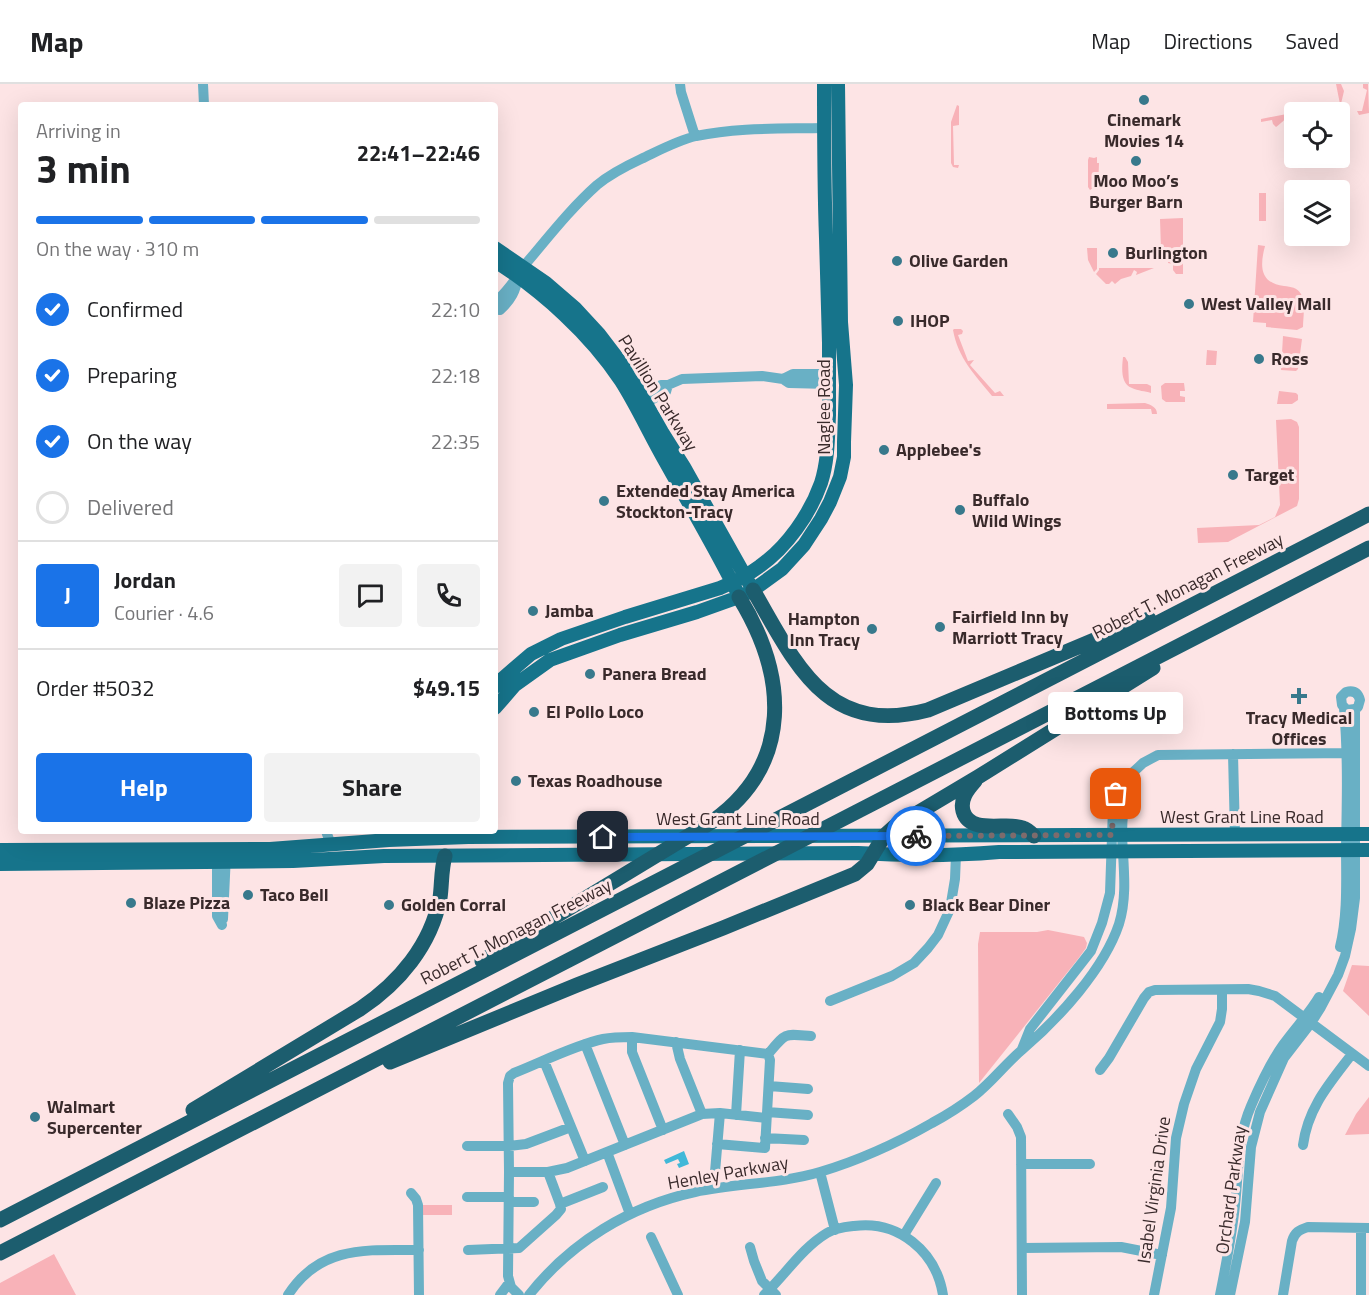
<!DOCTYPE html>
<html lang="en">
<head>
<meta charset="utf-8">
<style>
  :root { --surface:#fff; --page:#f2f2f2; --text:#202124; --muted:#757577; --line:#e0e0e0; --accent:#1a73e8 }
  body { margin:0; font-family:"Titillium Web",sans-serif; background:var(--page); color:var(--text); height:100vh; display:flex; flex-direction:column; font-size:22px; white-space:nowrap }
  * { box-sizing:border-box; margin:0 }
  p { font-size:20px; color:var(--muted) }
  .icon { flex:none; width:33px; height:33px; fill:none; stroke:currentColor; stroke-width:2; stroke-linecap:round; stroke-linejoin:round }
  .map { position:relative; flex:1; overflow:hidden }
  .details { position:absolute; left:18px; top:18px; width:480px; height:732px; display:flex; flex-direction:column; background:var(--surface); border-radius:6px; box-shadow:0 6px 24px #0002 }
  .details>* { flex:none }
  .tools { position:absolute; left:1284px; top:18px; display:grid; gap:12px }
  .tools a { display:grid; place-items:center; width:66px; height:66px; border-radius:6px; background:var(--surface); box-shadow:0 6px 24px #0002; font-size:30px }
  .pin { position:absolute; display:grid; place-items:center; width:51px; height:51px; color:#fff; margin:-26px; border-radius:12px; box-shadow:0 3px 9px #0006 }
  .courier { position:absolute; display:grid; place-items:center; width:60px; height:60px; margin:-30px; border:4px solid #1a73e8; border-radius:50%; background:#fff; color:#222; box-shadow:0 2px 8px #0007 }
  .bubble { position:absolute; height:42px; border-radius:6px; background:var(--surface); box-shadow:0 6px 24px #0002; font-size:20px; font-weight:700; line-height:42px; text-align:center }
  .head em { font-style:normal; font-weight:700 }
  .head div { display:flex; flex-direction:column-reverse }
  .head { display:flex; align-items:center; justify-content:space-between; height:102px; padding:0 18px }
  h1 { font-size:39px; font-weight:700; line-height:45px }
  .bar { display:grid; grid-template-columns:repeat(4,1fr); gap:9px 6px; align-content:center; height:72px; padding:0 18px }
  .bar i { height:8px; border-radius:4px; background:var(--line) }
  .bar .current { background:var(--accent) }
  .bar p { grid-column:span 4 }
  .line { display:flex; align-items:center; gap:15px; padding:0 18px; border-top:2px solid var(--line) }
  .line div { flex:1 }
  .round { display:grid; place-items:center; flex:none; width:63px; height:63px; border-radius:6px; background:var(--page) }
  ol { padding:0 18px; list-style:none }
  li { display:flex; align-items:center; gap:18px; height:66px }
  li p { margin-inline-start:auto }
  li .icon { padding:6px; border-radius:50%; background:var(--accent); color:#fff; stroke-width:4 }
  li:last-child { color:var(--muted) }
  li i { width:33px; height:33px; border:3px solid var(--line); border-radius:50% }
  .cta { display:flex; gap:12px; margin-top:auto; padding:12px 18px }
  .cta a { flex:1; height:69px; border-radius:6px; background:var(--accent); color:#fff; font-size:24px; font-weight:700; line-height:69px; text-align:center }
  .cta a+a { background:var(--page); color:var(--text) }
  header { display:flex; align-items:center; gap:36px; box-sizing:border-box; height:84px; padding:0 30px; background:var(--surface); border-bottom:2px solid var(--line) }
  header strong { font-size:28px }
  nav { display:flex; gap:33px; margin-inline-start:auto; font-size:21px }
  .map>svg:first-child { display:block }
  .green { fill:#f8b2b8 }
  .water { fill:#41b8d8 }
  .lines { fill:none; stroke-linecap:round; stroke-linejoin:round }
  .minor { stroke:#69b0c5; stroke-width:10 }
  .major { stroke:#16748b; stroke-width:14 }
  .highway { stroke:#1c5d6e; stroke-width:15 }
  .done { stroke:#7e6b6c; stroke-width:6; stroke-dasharray:0 10.8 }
  .route { stroke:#1a73e8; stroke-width:8 }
  .poi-dot { fill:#38798c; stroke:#fde4e5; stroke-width:2 }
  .labels { text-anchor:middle; stroke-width:6; stroke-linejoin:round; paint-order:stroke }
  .poi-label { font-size:18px; font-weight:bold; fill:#392a2b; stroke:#fde4e5; text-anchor:start }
  .street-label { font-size:18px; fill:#392a2b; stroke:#fde4e5 }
</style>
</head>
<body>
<header>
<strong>Map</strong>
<nav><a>Map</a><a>Directions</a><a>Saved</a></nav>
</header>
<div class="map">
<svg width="1369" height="1211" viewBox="0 0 1369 1211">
  <rect width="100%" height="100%" fill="#fde4e5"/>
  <!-- green -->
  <path class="green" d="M1336,0H1341L1344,7L1340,24L1322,28L1316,24L1340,20Z
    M1363,0H1368L1369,29L1359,31L1357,27H1362L1367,6L1363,4Z
    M957,21L959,22V41L953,42L954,81H959L958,84L953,83L951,79V38Z
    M1292,29C1290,31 1279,41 1276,43L1273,40L1272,36L1261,38V35Z
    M1089,73L1094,74L1097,73V79H1099L1098,106L1093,104L1090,106L1088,103V76Z
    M1259,109H1266V137H1259Z
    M1183,134V190H1176L1173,186V180L1168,179V165H1161L1160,135Z
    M1258,161L1265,162C1260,181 1259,199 1284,202C1291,203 1297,203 1301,210C1306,218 1303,234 1303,243L1297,246L1266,243V239L1253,238Z
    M1087,164H1097V185L1094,188L1088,176Z
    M1099,184H1154L1136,191L1137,188L1134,186L1131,192L1121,195L1115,200L1112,197L1109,200H1106L1096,190L1099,186Z
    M954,245H961L963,247L962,250L958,251L968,277L974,276L970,281L995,309L1000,307L1004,312H992C975,291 958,274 953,246Z
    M1283,252L1302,255L1298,285L1296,287L1281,286Z
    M1207,266L1217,267L1216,281H1206Z
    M1123,273H1125L1128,278L1129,300H1147L1151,302V309C1145,307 1138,307 1132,304C1120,300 1122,283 1123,273Z
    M1165,299H1184L1185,307H1180V312L1185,313V318H1166L1162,315L1161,302Z
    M1279,307L1296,309L1298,311V316L1292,320H1277Z
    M1145,319C1151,321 1157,323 1157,330H1152L1151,325H1107V320Z
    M1291,335L1297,338L1299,343V415L1297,422L1228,458L1198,459L1197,444L1259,441L1275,433L1280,421L1276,336Z
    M1048,846L1084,853L1087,859L1086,864L1078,875L979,999L978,860L980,848H1037Z
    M1352,881L1369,882V932L1343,907Z
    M1369,1013V1050L1345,1051L1356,1030Z
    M423,1121H452V1131H422Z
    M54,1170L76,1211H0V1199Z"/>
  <!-- water -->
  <path class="water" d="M684,1067L689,1080L679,1084L677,1080L680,1079L678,1075L666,1080L664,1076Z"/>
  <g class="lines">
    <!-- minor -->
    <path class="minor" d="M203,0L204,21
      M680,0L681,8L695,52
      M495,218C504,211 518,193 523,183C547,155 569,126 597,101C609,91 626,82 641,75C658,67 676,57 696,52C738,43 781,45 824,44
      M495,225L500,226C511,216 516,207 518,192
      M783,295L793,290H829
      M642,313L661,301H668L682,295L762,292L783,295L789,299L829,300
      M645,319L666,308L668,301
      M1233,670L1235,751
      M326,747L331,761
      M217,771V832L222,841
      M223,835L226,770
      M1340,863C1348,830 1346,795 1346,762C1347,716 1348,670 1344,624
      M830,917L892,892L914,879L928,864L938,851L950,825L955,795L956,771
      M632,953V968L663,1046
      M676,958L680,975L702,1030
      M585,960L625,1061
      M1022,965L1030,945L1091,867L1102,839L1110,809L1113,724L1116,710L1122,699L1129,692L1143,679L1158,671L1351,669
      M768,970C787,948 783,950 811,952
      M544,977L585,1077
      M1100,986L1109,974L1144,914L1149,908L1155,906L1248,905L1259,907L1275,912L1369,982
      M769,1002L808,1005
      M767,1028L808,1031
      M1008,1030L1017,1043L1021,1053L1022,1211
      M736,1031L740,966
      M765,1054L804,1056
      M717,1060L765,1064L770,976L768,970
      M1303,1061C1308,1023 1330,999 1352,970
      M467,1062H509L526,1060L571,1043
      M607,1068L567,1084L548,1088H509L508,999L510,992L514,989C542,978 575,961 603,955C613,953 623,953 632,953L768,970
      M1021,1080H1090
      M509,1088L508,1192L511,1203L519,1211
      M715,1088L720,1029L766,1034
      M820,1088L835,1146
      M411,1109L416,1115L418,1121L419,1211
      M467,1113H509
      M509,1118H534
      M560,1120L603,1103
      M630,1130L607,1068L702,1030L720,1029
      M1361,1144V1211
      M904,1151L936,1099
      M651,1153L678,1211
      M750,1163L754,1177L762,1197L776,1211
      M1022,1164L1121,1163L1162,1171
      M468,1166L519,1164L556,1131L561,1125L560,1120L548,1088
      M288,1211C320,1161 367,1166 419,1166
      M500,1211L509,1199
      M529,1211C571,1158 630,1122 695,1108C737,1099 780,1100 820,1088C860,1076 897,1059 932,1039C947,1031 961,1022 974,1012C992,998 1006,979 1023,965C1059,934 1104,885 1119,840C1128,811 1123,780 1122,750C1122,730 1125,712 1129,692
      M764,1211C785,1191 802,1164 827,1149C835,1144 845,1143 854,1142C898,1136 936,1167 943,1211
      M1154,1211L1171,1124L1176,1054L1184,1020L1196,985L1220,938L1222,925V906
      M1220,1211C1226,1181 1232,1151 1235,1121C1239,1086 1237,1054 1251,1022C1260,1001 1270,979 1283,961C1295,944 1309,930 1319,913
      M1230,1211L1245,1138L1251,1063L1260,1028L1284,974L1311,939L1321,923L1338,891L1345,872L1351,845L1355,814V625L1358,623L1360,616C1358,609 1354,606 1346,608L1341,613L1342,621L1347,626L1355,625
      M1283,1211L1292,1157C1295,1148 1299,1146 1308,1143L1369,1144"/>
    <!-- major -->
    <path class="major" d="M495,164L546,199L575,224L599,250L628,288L662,348L684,383L749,499
      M495,177C542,207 590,250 621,297C637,322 650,351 665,377C689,420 714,462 736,506
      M495,603L502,595L531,570L561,555L625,533L720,504C734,498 748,491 760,482C787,463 810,430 821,399C828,377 828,354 829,331C829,307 829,283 829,259C828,224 827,189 826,154C824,103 824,51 824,0
      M495,624L515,601L550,576L620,551L697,528L739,513L753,506L782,485L804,461L821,435L830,418L840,393L844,373V358L846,301L841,238L838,0
      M0,766L270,765L389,756L468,753L1369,750
      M0,780L293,777L384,772L858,769C905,772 952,772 999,768L1369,766"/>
    <!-- highway -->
    <path class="highway" d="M753,506C796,580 826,653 928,626L1123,544L1149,535
      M975,697C967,706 960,715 963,727C970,752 1008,737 1023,744C1027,745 1031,749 1034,752
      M482,877L713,737C794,679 787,591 739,513
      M390,978L577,901L723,844L855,790L867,780L884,752L894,743L978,693L1153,584
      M193,1026L360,925C399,899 431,861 440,814C442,800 441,786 445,772
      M0,1136L1369,430
      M0,1169L1369,464"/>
  </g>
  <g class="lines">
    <!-- done -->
    <path class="done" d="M916,752L1112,751L1113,724L1116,710"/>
    <!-- route -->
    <path class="route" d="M603,753L916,752"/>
  </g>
  <!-- markers -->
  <g class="poi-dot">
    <circle cx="1144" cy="16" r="6"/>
    <circle cx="1136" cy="77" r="6"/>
    <circle cx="1113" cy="169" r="6"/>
    <circle cx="897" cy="177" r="6"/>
    <circle cx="1189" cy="220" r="6"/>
    <circle cx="898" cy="237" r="6"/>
    <circle cx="1259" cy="275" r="6"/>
    <circle cx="884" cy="366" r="6"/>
    <circle cx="1233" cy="391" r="6"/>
    <circle cx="604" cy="417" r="6"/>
    <circle cx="960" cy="426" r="6"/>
    <circle cx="533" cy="527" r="6"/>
    <circle cx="940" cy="543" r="6"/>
    <circle cx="872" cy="545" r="6"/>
    <circle cx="590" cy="590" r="6"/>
    <path d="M1296 603h6v6h6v6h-6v6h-6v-6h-6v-6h6z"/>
    <circle cx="534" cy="628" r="6"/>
    <circle cx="516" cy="697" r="6"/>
    <circle cx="248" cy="811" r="6"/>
    <circle cx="131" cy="819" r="6"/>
    <circle cx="389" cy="821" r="6"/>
    <circle cx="910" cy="821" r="6"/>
    <circle cx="35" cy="1033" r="6"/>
  </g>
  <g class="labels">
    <!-- poi labels -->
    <g class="poi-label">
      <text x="1144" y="42" text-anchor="middle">Cinemark<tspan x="1144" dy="21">Movies 14</tspan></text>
      <text x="1136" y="103" text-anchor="middle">Moo Moo’s<tspan x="1136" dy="21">Burger Barn</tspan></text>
      <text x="1125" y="175">Burlington</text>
      <text x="909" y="183">Olive Garden</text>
      <text x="1201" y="226">West Valley Mall</text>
      <text x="910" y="243">IHOP</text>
      <text x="1271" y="281">Ross</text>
      <text x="896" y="372">Applebee's</text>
      <text x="1245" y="397">Target</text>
      <text x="616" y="413">Extended Stay America<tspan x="616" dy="21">Stockton-Tracy</tspan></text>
      <text x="972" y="422">Buffalo<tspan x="972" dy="21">Wild Wings</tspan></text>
      <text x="545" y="533">Jamba</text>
      <text x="952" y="539">Fairfield Inn by<tspan x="952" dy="21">Marriott Tracy</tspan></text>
      <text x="860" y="541" text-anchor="end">Hampton<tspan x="860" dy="21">Inn Tracy</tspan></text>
      <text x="602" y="596">Panera Bread</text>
      <text x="546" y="634">El Pollo Loco</text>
      <text x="1299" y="640" text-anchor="middle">Tracy Medical<tspan x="1299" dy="21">Offices</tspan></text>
      <text x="528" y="703">Texas Roadhouse</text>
      <text x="260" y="817">Taco Bell</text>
      <text x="143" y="825">Blaze Pizza</text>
      <text x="401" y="827">Golden Corral</text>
      <text x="922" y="827">Black Bear Diner</text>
      <text x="47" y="1029">Walmart<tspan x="47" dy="21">Supercenter</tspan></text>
    </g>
    <!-- street labels -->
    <g class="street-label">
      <text transform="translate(658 309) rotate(58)" y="6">Pavillion Parkway</text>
      <text transform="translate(824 323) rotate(-90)" y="6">Naglee Road</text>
      <text transform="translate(1188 502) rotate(-27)" y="6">Robert T. Monagan Freeway</text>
      <text x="1242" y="739">West Grant Line Road</text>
      <text x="738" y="741">West Grant Line Road</text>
      <text transform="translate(516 848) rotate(-27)" y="6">Robert T. Monagan Freeway</text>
      <text transform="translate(728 1089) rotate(-10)" y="6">Henley Parkway</text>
      <text transform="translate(1154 1106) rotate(-82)" y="6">Isabel Virginia Drive</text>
      <text transform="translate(1231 1106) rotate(-82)" y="6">Orchard Parkway</text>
    </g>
  </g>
</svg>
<div class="tools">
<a><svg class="icon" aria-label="locate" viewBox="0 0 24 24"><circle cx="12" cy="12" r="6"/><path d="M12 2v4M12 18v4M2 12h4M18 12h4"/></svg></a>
<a><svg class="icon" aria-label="layers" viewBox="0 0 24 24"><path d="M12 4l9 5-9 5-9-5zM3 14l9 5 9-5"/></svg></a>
</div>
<div class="pin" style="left:1116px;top:710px;background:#ea580c"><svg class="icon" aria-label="bag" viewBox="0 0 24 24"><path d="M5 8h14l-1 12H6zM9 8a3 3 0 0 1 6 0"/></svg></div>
<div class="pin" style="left:603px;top:753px;background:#1f2937"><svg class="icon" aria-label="home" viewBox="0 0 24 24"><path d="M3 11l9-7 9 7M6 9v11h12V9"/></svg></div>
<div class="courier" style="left:916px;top:752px"><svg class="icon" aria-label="bike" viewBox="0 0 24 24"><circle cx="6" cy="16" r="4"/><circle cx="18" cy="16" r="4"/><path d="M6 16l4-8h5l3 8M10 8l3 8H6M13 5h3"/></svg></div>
<div class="bubble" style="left:1048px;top:608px;width:135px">Bottoms Up</div>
<section class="details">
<div class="head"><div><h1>3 min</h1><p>Arriving in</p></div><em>22:41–22:46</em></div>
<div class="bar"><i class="current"></i><i class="current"></i><i class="current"></i><i></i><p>On the way · 310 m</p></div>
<ol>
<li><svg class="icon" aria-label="check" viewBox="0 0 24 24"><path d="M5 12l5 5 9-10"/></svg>Confirmed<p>22:10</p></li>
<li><svg class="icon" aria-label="check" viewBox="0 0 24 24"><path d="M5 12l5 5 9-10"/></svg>Preparing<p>22:18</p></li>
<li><svg class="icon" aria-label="check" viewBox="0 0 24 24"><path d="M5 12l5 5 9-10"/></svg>On the way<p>22:35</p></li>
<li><i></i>Delivered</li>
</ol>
<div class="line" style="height:108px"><b class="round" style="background:var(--accent);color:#fff">J</b><div><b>Jordan</b><p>Courier · 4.6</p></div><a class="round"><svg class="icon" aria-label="chat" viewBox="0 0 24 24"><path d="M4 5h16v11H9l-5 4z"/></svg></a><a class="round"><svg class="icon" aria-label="phone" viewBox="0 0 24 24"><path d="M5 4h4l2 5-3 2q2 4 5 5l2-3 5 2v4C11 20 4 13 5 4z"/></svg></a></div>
<div class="line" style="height:78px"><div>Order #5032</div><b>$49.15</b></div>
<div class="cta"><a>Help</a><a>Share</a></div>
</section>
</div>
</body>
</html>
